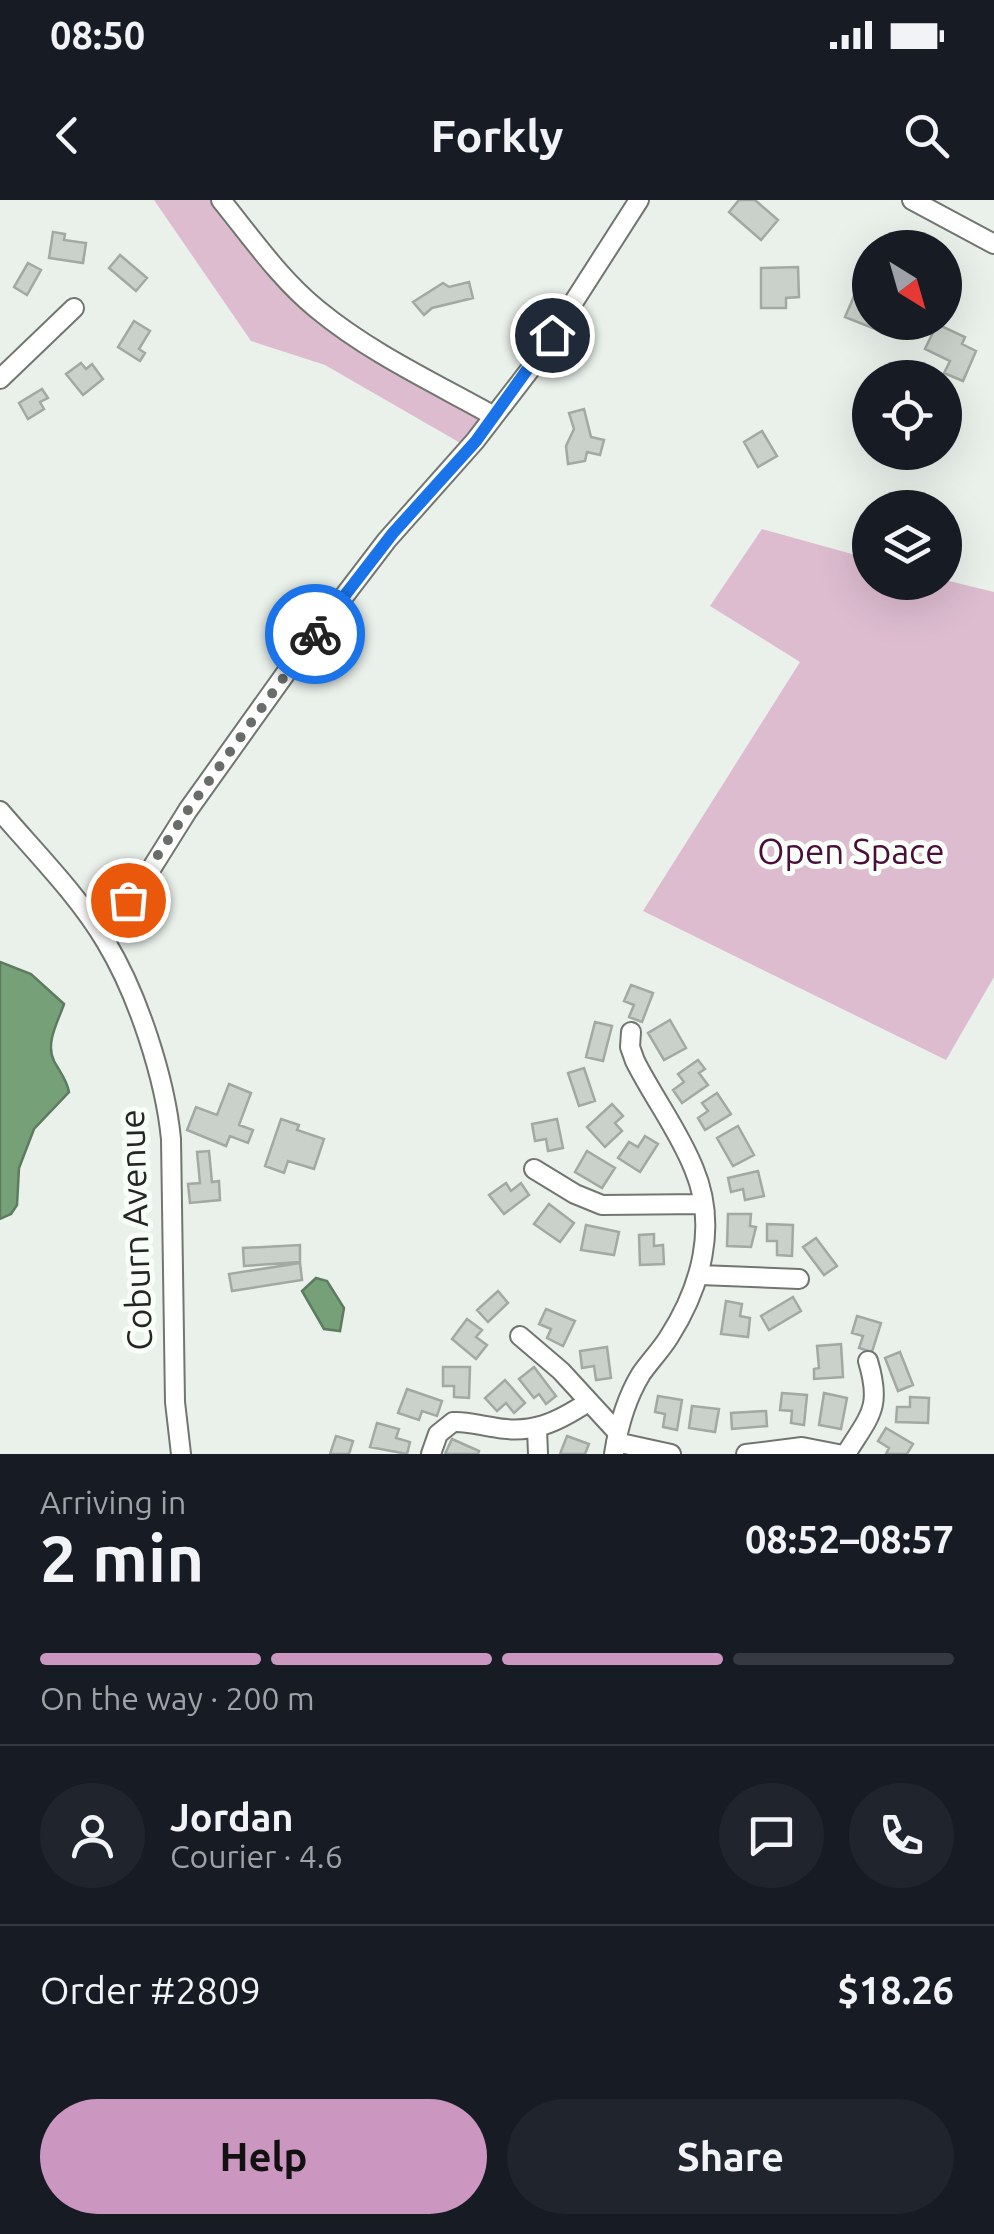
<!DOCTYPE html>
<html lang="en">
<head>
<meta charset="utf-8">
<style>
  :root { --surface:#171b24; --page:#20242c; --text:#f1f3f6; --muted:#9ea1a6; --line:#363941; --accent:#cb96bf }
  body { margin:0; font-family:Ubuntu,sans-serif; background:var(--page); color:var(--text); height:100vh; display:flex; flex-direction:column; font-size:38px; white-space:nowrap }
  * { box-sizing:border-box; margin:0 }
  p { font-size:32px; color:var(--muted) }
  .icon { flex:none; width:55px; height:55px; fill:none; stroke:currentColor; stroke-width:2; stroke-linecap:round; stroke-linejoin:round }
  .map { position:relative; height:1254px; overflow:hidden }
  .sheet { display:flex; flex-direction:column; background:var(--surface); flex:1 }
  .sheet>* { flex:none }
  .needle { width:65px; rotate:143deg }
  .buttons { position:absolute; left:852px; top:30px; display:grid; gap:20px }
  .buttons a { display:grid; place-items:center; width:110px; height:110px; border-radius:50%; background:var(--surface); box-shadow:0 10px 40px #0002; font-size:50px }
  .pin { position:absolute; display:grid; place-items:center; width:85px; height:85px; color:#fff; margin:-42px; border:5px solid #fff; border-radius:50%; box-shadow:0 2px 10px #0007 }
  .courier { position:absolute; display:grid; place-items:center; width:100px; height:100px; margin:-50px; border:8px solid #1a73e8; border-radius:50%; background:#fff; color:#222; box-shadow:0 2px 12px #0007 }
  .overview em { font-style:normal; font-weight:700 }
  .overview div { display:flex; flex-direction:column-reverse }
  .overview { display:flex; align-items:center; justify-content:space-between; height:170px; padding:0 40px }
  h1 { font-size:65px; font-weight:700; line-height:75px }
  .bar { display:grid; grid-template-columns:repeat(4,1fr); gap:15px 10px; align-content:center; height:120px; padding:0 40px }
  .bar i { height:12px; border-radius:8px; background:var(--line) }
  .bar .on { background:var(--accent) }
  .bar p { grid-column:span 4 }
  .line { display:flex; align-items:center; gap:25px; padding:0 40px; border-top:2px solid var(--line) }
  .line div { flex:1 }
  .round { display:grid; place-items:center; flex:none; width:105px; height:105px; border-radius:52px; background:var(--page) }
  .button { display:flex; gap:20px; margin-top:auto; padding:20px 40px }
  .button a { flex:1; height:115px; border-radius:60px; background:var(--accent); color:#111; font-size:40px; font-weight:700; line-height:115px; text-align:center }
  .button a+a { background:var(--page); color:var(--text) }
  .status { display:flex; justify-content:space-between; align-items:center; height:70px; padding:0 50px; background:var(--surface); direction:ltr }
  .status svg { height:28px; fill:currentColor }
  header { display:flex; justify-content:space-between; align-items:center; height:130px; padding:0 40px; background:var(--surface); font-size:45px; font-weight:700 }
  .map>svg:first-child { display:block }
  .green { fill:#ddbcd0 }
  .water { fill:#76a178; stroke:#5d7c5f; stroke-width:2.5 }
  .building { fill:#cad1ca; stroke:#a2a8a2; stroke-width:2.5 }
  .lines { fill:none; stroke-linecap:round; stroke-linejoin:round }
  .minor-casing { stroke:#717671; stroke-width:22 }
  .minor { stroke:#fff; stroke-width:18 }
  .done { stroke:#696d6a; stroke-width:10; stroke-dasharray:0 18 }
  .route { stroke:#1a73e8; stroke-width:12 }
  .labels { text-anchor:middle; stroke-width:10; stroke-linejoin:round; paint-order:stroke }
  .park-label { font-size:35px; fill:#4b0d3a; stroke:#f8fff8 }
  .street-label { font-size:35px; fill:#242624; stroke:#f8fff8 }
</style>
</head>
<body>
<div class="status"><b>08:50</b><svg viewBox="0 0 49 12"><path d="M0 12V9h3v3zM5 12V6h3v6zM10 12V3h3v9zM15 12V0h3v12zM26 1h20v11H26zM47 4h2v5h-2z"/></svg></div>
<header><svg class="icon" aria-label="back" viewBox="0 0 24 24"><path d="M15 5l-7 7 7 7"/></svg>Forkly<svg class="icon" aria-label="search" viewBox="0 0 24 24"><circle cx="10" cy="10" r="6"/><path d="M15 15l6 6"/></svg></header>
<div class="map">
<svg width="994" height="1254" viewBox="0 0 994 1254">
  <rect width="100%" height="100%" fill="#eaf1eb"/>
  <!-- green -->
  <path class="green" d="M154,0H221L308,101L494,216L469,248L325,165L251,141Z
    M762,329L870,359V382H945V380L994,392V777L946,860L643,711L800,462L710,406Z"/>
  <!-- water -->
  <path class="water" d="M0,762L31,774L64,804C58,822 45,843 54,861C60,872 67,880 69,892L34,929L19,968L17,1005L11,1014L0,1019Z
    M316,1078L327,1081L344,1108L340,1131L324,1129L302,1091Z"/>
  <!-- building -->
  <path class="building" d="M739,0H755L778,20L761,40L729,12Z
    M53,32L65,34L64,40L86,43L83,63L49,58Z
    M120,55L147,78L136,91L109,68Z
    M28,63L41,70L27,95L14,87Z
    M798,67L799,97L786,98V108H761V68Z
    M469,82L473,98L432,108L424,115L413,102L443,83L449,87Z
    M858,87L870,92V122H884L880,131L845,117Z
    M134,121L150,131L139,149L145,153L140,161L118,147Z
    M937,124L965,137L962,144L976,151L963,181L944,173L950,161L925,149Z
    M81,163L86,169L92,164L103,179L83,195L66,174Z
    M42,189L48,198L40,202L44,209L28,219L19,203Z
    M584,209L591,237L604,240L600,255L587,252L585,261L568,264L566,246L574,229L569,213Z
    M762,231L777,256L758,267L744,242Z
    M631,785L653,793L642,822L629,817L634,805L624,801Z
    M670,820L686,848L664,860L648,833Z
    M595,822L612,826L603,861L586,857Z
    M698,860L705,869L699,873L708,885L682,903L673,890L684,882L678,874Z
    M584,868L595,901L579,906L568,873Z
    M229,884L251,893L239,925L253,930L248,943L230,936L226,946L187,930L196,907L217,915Z
    M717,893L731,914L705,930L698,918L708,911L702,903Z
    M612,904L623,916L615,923L622,931L605,947L587,927Z
    M281,919L299,925L297,930L324,939L314,969L288,961L284,973L265,966Z
    M557,919L563,948L548,951L546,939L535,941L532,924Z
    M738,926L754,955L733,966L717,938Z
    M645,936L658,944L640,972L618,958L629,942L638,947Z
    M209,951L212,982L219,981L220,1000L190,1003L188,984L200,983L197,952Z
    M587,951L615,968L602,988L575,972Z
    M758,971L764,996L745,1000L743,989L731,992L728,978Z
    M506,983L511,991L521,983L529,995L504,1014L489,995Z
    M549,1004L574,1023L560,1042L534,1024Z
    M728,1014H751L750,1026L756,1027L751,1047L727,1046Z
    M767,1024L793,1025L792,1056L777,1055V1041H767Z
    M586,1025L619,1032L614,1055L581,1050Z
    M654,1034V1046L663,1045L664,1064L640,1065L639,1035Z
    M816,1038L837,1066L824,1075L803,1047Z
    M300,1045V1062L244,1066L243,1048Z
    M300,1063L302,1080L232,1091L229,1074Z
    M498,1091L508,1103L488,1122L477,1110Z
    M793,1097L801,1111L769,1130L761,1116Z
    M726,1101L742,1104L740,1116L750,1118L748,1137L721,1134Z
    M546,1109L575,1121L563,1146L547,1138L551,1129L539,1124Z
    M857,1116L881,1123L872,1152L859,1148L863,1136L852,1133Z
    M467,1119L482,1130L476,1137L487,1145L476,1159L452,1139Z
    M841,1144L843,1177L814,1179V1169L819,1168L817,1146Z
    M607,1147L611,1178L596,1180L594,1166L582,1168L580,1151Z
    M900,1152L913,1185L898,1191L885,1158Z
    M443,1167H470L469,1198L454,1197V1186H443Z
    M534,1167L556,1196L546,1204L539,1194L534,1198L519,1179Z
    M505,1180L525,1203L514,1213L506,1203L497,1211L485,1198Z
    M407,1189L442,1201L437,1216L422,1211L419,1220L398,1213Z
    M782,1193L807,1195L804,1225L791,1223L792,1211L780,1210Z
    M824,1193L847,1198L841,1229L819,1225Z
    M658,1196L682,1200L677,1230L663,1227L665,1214L655,1212Z
    M910,1197L929,1198L928,1223L896,1222L897,1207H910Z
    M692,1206L719,1209L715,1232L689,1228Z
    M766,1211L767,1226L732,1229L731,1213Z
    M377,1223L399,1229L396,1238L410,1242L407,1254L370,1247Z
    M886,1228L913,1244L907,1254H886L889,1248L878,1241Z
    M336,1236L353,1241L349,1254H330Z
    M567,1236L589,1244L585,1254H560Z
    M452,1239L479,1251L478,1254H445Z"/>
  <g class="lines">
    <defs>
      <path id="minor" d="M221,0C251,37 280,79 317,109C370,153 435,183 494,216
        M912,0L994,44
        M0,179L74,108
        M0,611C36,653 78,695 106,742C138,795 165,878 171,939L175,1202L181,1254
        M106,741L188,610L293,463L387,340L475,241L532,167L639,0
        M534,969L575,994L602,1005L703,1004
        M700,1075L799,1079
        M520,1136L561,1171L618,1233
        M537,1229L538,1254
        M616,1242L671,1254
        M431,1254L438,1234L453,1222C466,1221 478,1225 492,1227C531,1235 556,1223 588,1202
        M614,1254C618,1228 627,1197 641,1174C650,1161 661,1150 669,1137C701,1087 718,1026 694,969C679,931 653,897 635,861L630,847L631,832
        M746,1254L802,1247L838,1254
        M846,1254C870,1215 882,1208 868,1161"/>
    </defs>
    <!-- minor casing -->
    <use href="#minor" class="minor-casing"/>
    <!-- minor -->
    <use href="#minor" class="minor"/>
  </g>
  <g class="lines">
    <!-- done -->
    <path class="done" d="M128,700L188,610L315,434"/>
    <!-- route -->
    <path class="route" d="M315,434L393,333L476,241L552,135"/>
  </g>
  <g class="labels">
    <!-- park labels -->
    <g class="park-label">
      <text x="851" y="664">Open Space</text>
    </g>
    <!-- street labels -->
    <g class="street-label">
      <text transform="translate(136 1030) rotate(-92)" y="12">Coburn Avenue</text>
    </g>
  </g>
</svg>
<div class="buttons">
<a><svg class="needle" viewBox="-14 -14 28 28"><path d="M0-13l5 13h-10z" fill="#e53935"/><path d="M0 13l5-13h-10z" fill="#9ea1a6"/></svg></a>
<a><svg class="icon" aria-label="locate" viewBox="0 0 24 24"><circle cx="12" cy="12" r="6"/><path d="M12 2v4M12 18v4M2 12h4M18 12h4"/></svg></a>
<a><svg class="icon" aria-label="layers" viewBox="0 0 24 24"><path d="M12 4l9 5-9 5-9-5zM3 14l9 5 9-5"/></svg></a>
</div>
<div class="pin" style="left:128px;top:700px;background:#ea580c"><svg class="icon" aria-label="bag" viewBox="0 0 24 24"><path d="M5 8h14l-1 12H6zM9 8a3 3 0 0 1 6 0"/></svg></div>
<div class="pin" style="left:552px;top:135px;background:#1f2937"><svg class="icon" aria-label="home" viewBox="0 0 24 24"><path d="M3 11l9-7 9 7M6 9v11h12V9"/></svg></div>
<div class="courier" style="left:315px;top:434px"><svg class="icon" aria-label="bike" viewBox="0 0 24 24"><circle cx="6" cy="16" r="4"/><circle cx="18" cy="16" r="4"/><path d="M6 16l4-8h5l3 8M10 8l3 8H6M13 5h3"/></svg></div>
</div>
<section class="sheet">
<div class="overview"><div><h1>2 min</h1><p>Arriving in</p></div><em>08:52–08:57</em></div>
<div class="bar"><i class="on"></i><i class="on"></i><i class="on"></i><i></i><p>On the way · 200 m</p></div>
<div class="line" style="height:180px"><a class="round"><svg class="icon" aria-label="person" viewBox="0 0 24 24"><circle cx="12" cy="8" r="4"/><path d="M4 21q1-7 8-7t8 7"/></svg></a><div><b>Jordan</b><p>Courier · 4.6</p></div><a class="round"><svg class="icon" aria-label="chat" viewBox="0 0 24 24"><path d="M4 5h16v11H9l-5 4z"/></svg></a><a class="round"><svg class="icon" aria-label="phone" viewBox="0 0 24 24"><path d="M5 4h4l2 5-3 2q2 4 5 5l2-3 5 2v4C11 20 4 13 5 4z"/></svg></a></div>
<div class="line" style="height:130px"><div>Order #2809</div><b>$18.26</b></div>
<div class="button"><a>Help</a><a>Share</a></div>
</section>
</body>
</html>
